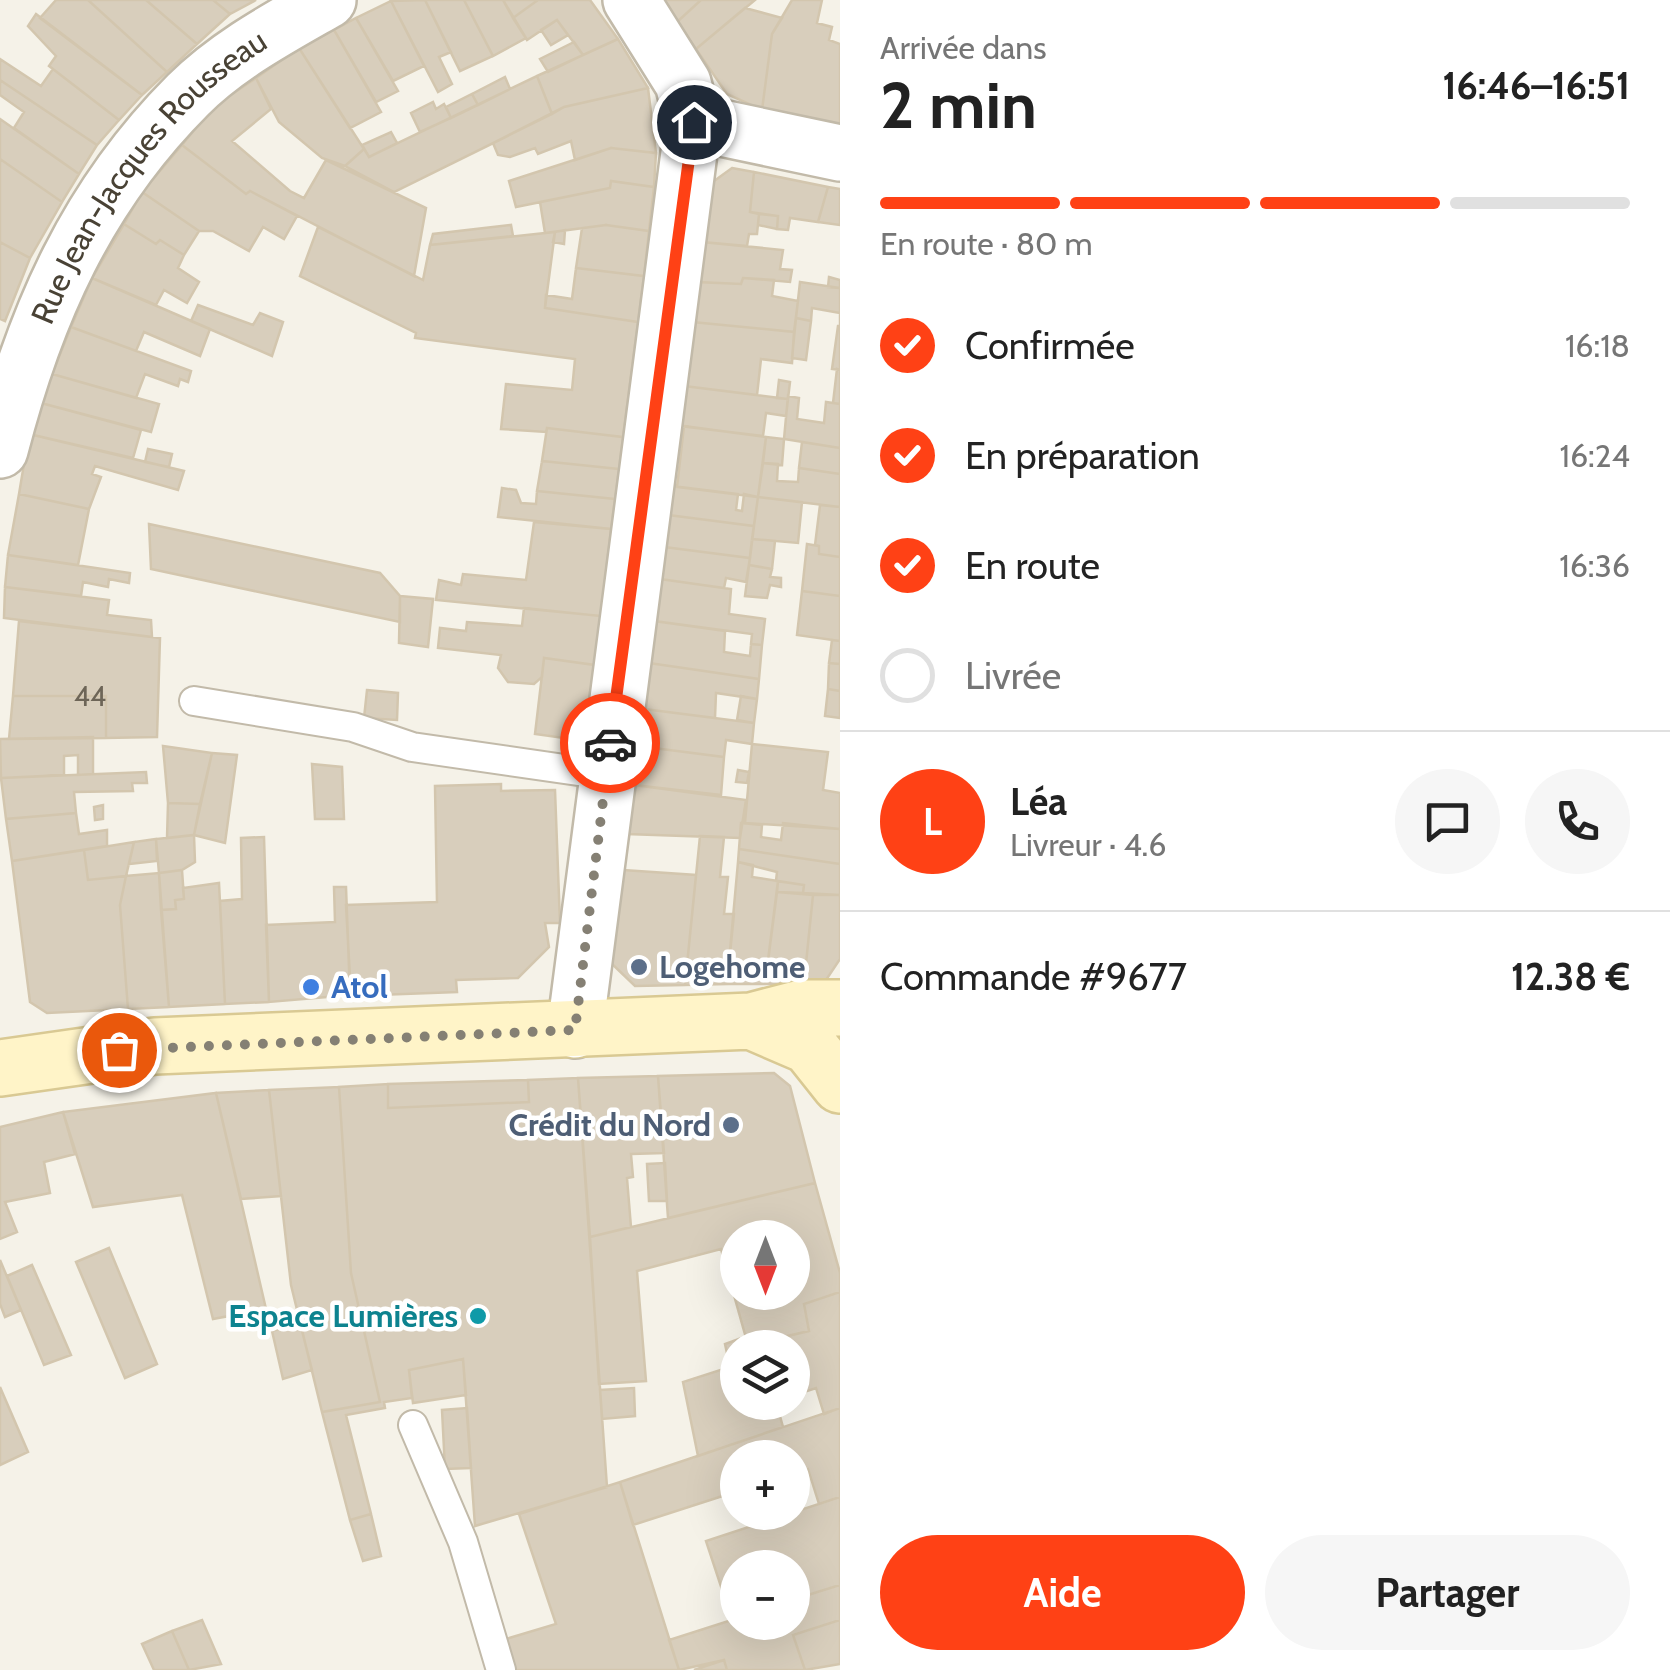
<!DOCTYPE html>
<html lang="fr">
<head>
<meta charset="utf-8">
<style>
  :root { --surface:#fff; --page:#f6f6f6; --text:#222; --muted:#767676; --line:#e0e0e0; --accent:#ff4115 }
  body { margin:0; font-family:Cabin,sans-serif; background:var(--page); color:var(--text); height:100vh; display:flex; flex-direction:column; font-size:38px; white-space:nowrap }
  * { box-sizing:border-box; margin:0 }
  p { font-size:32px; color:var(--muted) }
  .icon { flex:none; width:55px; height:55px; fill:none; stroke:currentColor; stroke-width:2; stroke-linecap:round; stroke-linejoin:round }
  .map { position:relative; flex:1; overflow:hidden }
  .details { display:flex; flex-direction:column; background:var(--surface); width:830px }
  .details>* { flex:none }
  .needle { width:65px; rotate:180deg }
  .tools { position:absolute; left:720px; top:1220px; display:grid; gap:20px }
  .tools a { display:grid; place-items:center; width:90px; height:90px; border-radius:50%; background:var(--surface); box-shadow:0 10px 40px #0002; font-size:50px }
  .pin { position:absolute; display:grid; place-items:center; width:85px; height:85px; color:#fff; margin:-42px; border:5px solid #fff; border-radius:50%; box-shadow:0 2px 10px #0007 }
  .courier { position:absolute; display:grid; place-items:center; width:100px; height:100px; margin:-50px; border:8px solid #ff4115; border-radius:50%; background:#fff; color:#222; box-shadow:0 2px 12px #0007 }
  .overview em { font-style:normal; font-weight:800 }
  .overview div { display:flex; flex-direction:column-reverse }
  .overview { display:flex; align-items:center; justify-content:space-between; height:170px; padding:0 40px }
  h1 { font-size:65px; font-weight:800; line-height:75px }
  .bar { display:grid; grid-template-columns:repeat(4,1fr); gap:15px 10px; align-content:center; height:120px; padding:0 40px }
  .bar i { height:12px; border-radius:8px; background:var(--line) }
  .bar .selected { background:var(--accent) }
  .bar p { grid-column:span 4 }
  .line { display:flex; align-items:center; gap:25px; padding:0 40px; border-top:2px solid var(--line) }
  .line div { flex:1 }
  .round { display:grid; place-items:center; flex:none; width:105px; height:105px; border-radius:52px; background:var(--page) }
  ol { padding:0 40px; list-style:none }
  li { display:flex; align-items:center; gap:30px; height:110px }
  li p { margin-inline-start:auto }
  li .icon { padding:10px; border-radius:50%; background:var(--accent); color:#fff; stroke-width:4 }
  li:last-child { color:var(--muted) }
  li i { width:55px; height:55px; border:5px solid var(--line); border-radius:50% }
  .primary-button { display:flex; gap:20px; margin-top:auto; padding:20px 40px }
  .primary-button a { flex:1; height:115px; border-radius:60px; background:var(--accent); color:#fff; font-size:40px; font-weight:800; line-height:115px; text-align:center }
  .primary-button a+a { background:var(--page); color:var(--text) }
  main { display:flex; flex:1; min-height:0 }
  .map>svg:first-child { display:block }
  .building { fill:#d8cebc; stroke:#d3c6ae; stroke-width:2.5; fill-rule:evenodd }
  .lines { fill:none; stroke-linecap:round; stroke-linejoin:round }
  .lane-casing { stroke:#c2baa9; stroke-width:32 }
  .street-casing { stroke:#c2baa9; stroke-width:60 }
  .secondary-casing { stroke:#d9c993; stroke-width:60 }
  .lane { stroke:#fff; stroke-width:28 }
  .street { stroke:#fff; stroke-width:55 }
  .secondary { stroke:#fff4c8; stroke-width:55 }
  .done { stroke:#858074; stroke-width:10; stroke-dasharray:0 18 }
  .route { stroke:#ff4115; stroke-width:12 }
  .service-dot { fill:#5c6f8a; stroke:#fff; stroke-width:4 }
  .shop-dot { fill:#3f7fe0; stroke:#fff; stroke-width:4 }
  .culture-dot { fill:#0f9aa8; stroke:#fff; stroke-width:4 }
  .labels { text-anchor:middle; stroke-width:9; stroke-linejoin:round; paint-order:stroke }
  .number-label { font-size:28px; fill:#6d6557 }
  .street-label { font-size:32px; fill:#494235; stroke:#fff }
  .service-label { font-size:32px; font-weight:bold; fill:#4e5e75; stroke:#fff; text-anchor:start }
  .shop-label { font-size:32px; font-weight:bold; fill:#366cbe; stroke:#fff; text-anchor:start }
  .culture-label { font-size:32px; font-weight:bold; fill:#0d838f; stroke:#fff; text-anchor:end }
</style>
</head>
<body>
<main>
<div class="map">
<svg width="840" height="1670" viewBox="0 0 840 1670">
  <rect width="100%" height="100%" fill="#f5f2e8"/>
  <!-- building -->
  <path class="building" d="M56,0H88L167,72L142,95L40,18Z
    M88,0H146L197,44L167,72Z
    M146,0H213L230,14L197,44Z
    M213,0H256L230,14Z
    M425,0H464L493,56L460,71Z
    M425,0L451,52L439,57L452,84L438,92L391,1Z
    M464,0H503L526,38L493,56Z
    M503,0H538L513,18Z
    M538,0H590L618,39L583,55L557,20L527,40L513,18Z
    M662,0H701L677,22Z
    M701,0H755L696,49L677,22Z
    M792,0H822L817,23L832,27L829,40L840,44V125L762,110L772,34Z
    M391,1L424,66L393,81L356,18Z
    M745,8L782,18L772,34L762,110L727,94L696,49Z
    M36,14L142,95L119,120L49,66L56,56L28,26Z
    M356,18L398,91L376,102L334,30Z
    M557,20L568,35L551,45L541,30Z
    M334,30L381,112L350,128L299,48Z
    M618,39L648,88L564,107L552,114L537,76Z
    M574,42L583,55L548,72L540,59Z
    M299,48L364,149L345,166L322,158L279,122L256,78Z
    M0,59L41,86L53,69L119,120L97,145L0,80Z
    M537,76L552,114L394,192L345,166L364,149L369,157Z
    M505,77L510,89L478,105L472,94Z
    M256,78L271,109L232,141L290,191L304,198L326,160L426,208L414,276L250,191L246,194L182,145L213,107Z
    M0,80L97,145L79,174L14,128L24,112L0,95Z
    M648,88L656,153L611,148L575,160L571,141L538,154L535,148L510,157L498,155L493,143L564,107Z
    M472,94L478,105L451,118L446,107Z
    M433,102L436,109L444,104L451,118L420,132L411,113Z
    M0,119L79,174L62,202L0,159Z
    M391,132L397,143L369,157L362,145Z
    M182,145L246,194L250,191L297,216L284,239L263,227L249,251L213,231H199L142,192Z
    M611,148L656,153L654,187L611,181L610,188L516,207L509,181Z
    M0,159L62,202L30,258L0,242Z
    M732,168L754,172L750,212L759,214L757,234H749L747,246L702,242L710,184Z
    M754,172L828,187L818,222L790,218L788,230L777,229L778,216L750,212Z
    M611,181L654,187L649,231L606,225L545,233L540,202L610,188Z
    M828,187L840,189V225L818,222Z
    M142,192L199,231L184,255L160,240L156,244L124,224Z
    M759,214L778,216L777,229L758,225Z
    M124,224L156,244L160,240L184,255L178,268L199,282L187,303L164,290L156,305L92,278Z
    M511,225L513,236L430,245L433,234Z
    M606,225L649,231L644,276L576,268L582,228Z
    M318,227L423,280L430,245L555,232L545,308L638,322L623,437L547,428L546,432L501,429L506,384L572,390L575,359L415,338L416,333L300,276Z
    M565,230L564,244L553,242L555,232Z
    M0,242L30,258L5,321L0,319Z
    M702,242L783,250L780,269L792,270L790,282L743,278L741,284L697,282Z
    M576,268L644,276L638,322L545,308L546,295L572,299Z
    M829,277L840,280V288L828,287Z
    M92,278L210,329L200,356L144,332L136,351L71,327Z
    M743,278L774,280L772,296L798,301L794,332L692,322L697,282L741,284Z
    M800,282L840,288V326V313L812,308L811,321L796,318Z
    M198,305L253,325L260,313L283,322L272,356L191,321Z
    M796,318L811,321L806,360L792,358Z
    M692,322L794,332L792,363L761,359L757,395L684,386Z
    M838,326H840V370L832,369Z
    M71,327L191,371L188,382L180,379L178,386L145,374L136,398L52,374Z
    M837,369L840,370V404L833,403Z
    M52,374L159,404L151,432L41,403Z
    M779,380L790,382L788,399L777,398Z
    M684,386L788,399L786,416L766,413L763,436L679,426Z
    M788,396L799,398L797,419L824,423L826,402L840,404V448L784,439Z
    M41,403L141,430L133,458L29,434Z
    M684,426L766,437L758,497L677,487Z
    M547,428L623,437L619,469L542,461Z
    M29,434L184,471L178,490L95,466L92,474L101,477L89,509L19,494Z
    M766,437L784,439L782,465L763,463Z
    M802,442L840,448V474L799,468Z
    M148,449L172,454L169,467L145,462Z
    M542,461L619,469L615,499L537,491Z
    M763,463L778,464L777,481L798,482L799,468L840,474V507L758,497Z
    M672,486L738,494L736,510L742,511L744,494L758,497L754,526L668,515Z
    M502,488L516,490L521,503L536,504L537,491L615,499L611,529L498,517Z
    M19,494L89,509L78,565L8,555Z
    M758,497L802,502L798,543L752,539Z
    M820,505L840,507V557L819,554V546L815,545Z
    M668,515L754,526L750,558L664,547Z
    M534,522L611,529L601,616L436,600L439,580L461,585L463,574L526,580Z
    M149,524L380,573L400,596V622L151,569Z
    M752,539L775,541L772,569L749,565Z
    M807,544L819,546V554L840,557V596L802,591Z
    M664,547L750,558L746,582L726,578L724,588L660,579Z
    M8,555L130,573L129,583L109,579L108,587L83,582L81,596L5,587Z
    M749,565L772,569L770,577L781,578V587L770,585L767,598L745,596Z
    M660,579L731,589L729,614L765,619L762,645L751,644L752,634L654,621Z
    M5,587L109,600L107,615L151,620L152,637L4,618Z
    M802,591L840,596V641L797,635Z
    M400,596L433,599L428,647L399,643Z
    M524,608L601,616L595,665L544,658L542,677L534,684L508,682L498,668L501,655L438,648L440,628L466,631L467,622L522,626Z
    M19,621L160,638L157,737L106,738V696H13Z
    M654,621L725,631L724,652L750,656L751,644L762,645L759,679L649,663Z
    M832,640L840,641V664L829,663Z
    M544,658L595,665L586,741L535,734Z
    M649,663L759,679L757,699L716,693L715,718L644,709Z
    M829,663L840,664V691L828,689Z
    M828,689L840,691V718L825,716Z
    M367,690L398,693L397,720L364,718Z
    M13,696H106V738L9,739Z
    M741,696L757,699L754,723L737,720Z
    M644,709L754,723L752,744L726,740L724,757L638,746Z
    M93,737V774L78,775V755L64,756V775L1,778L0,739Z
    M752,744L828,752L823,790L840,793V829L745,823Z
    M163,746L212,753L200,804L168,803Z
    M638,746L724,757L721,795L634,785Z
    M212,753L237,755L225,843L194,835Z
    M312,764L342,767L344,819H315Z
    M738,770L749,772L747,783L736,782Z
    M146,772L147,783H132L133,791L74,792L76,813L6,819L1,778Z
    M501,784V791L555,790L560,923H545L549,947L518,978L456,980L457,992L351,996L346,905L437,902L435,786Z
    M634,785L746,800L740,838L627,834Z
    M168,803L200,804L194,835L167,838Z
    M103,805V819L95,820L94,807Z
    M76,813L79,834L107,830V846L12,861L6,819Z
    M741,823L762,825L761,837L781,840L783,823L840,829V864L739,849Z
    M194,835L195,862L182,870L159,873L156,839Z
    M700,836L724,837L720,877H728L724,914H734L727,984L685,985Z
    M264,837L269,1002L225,1004L220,901L242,899L241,838Z
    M156,839L157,861L129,864L134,842Z
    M134,842L126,876L88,880L84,850Z
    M739,849L840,864V895L803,893L804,885L776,881L777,872L738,862Z
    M84,850L88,880L126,876L120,905L128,1009L47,1013L30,1002L12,861Z
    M738,862L753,865L752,877L778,881L765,984H727Z
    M182,870L184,899L175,900L176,909L161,910L159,873Z
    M623,870L696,875L685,985L635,986L611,963Z
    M159,873L169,1007L128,1009L120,905L126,876Z
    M778,881L804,885L803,893L777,892Z
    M219,883L225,1004L169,1007L161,910L176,909L175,900L184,899L183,888Z
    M334,887H346L350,995L269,1002L266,925L335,922Z
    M777,892L813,895L804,983L765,984Z
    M813,895H840V959L824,983H804Z
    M774,1073L790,1086L815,1183L668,1218L658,1076Z
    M658,1076L664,1153L631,1154L633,1177L627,1178L631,1227L590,1237L578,1078Z
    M578,1078L607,1487L475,1526L463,1359L409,1370L412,1398L384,1402L385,1408L346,1415L371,1514L350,1520L322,1412L380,1402L351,1273L339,1087L388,1084V1108L529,1102L528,1080Z
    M528,1080L529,1102L388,1108V1084Z
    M339,1087L351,1273L380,1402L322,1412L291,1285L269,1090Z
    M269,1090L281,1196L241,1199L216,1093Z
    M216,1093L266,1309L213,1319L182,1195L93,1207L63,1112Z
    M63,1112L75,1154L44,1162L50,1193L5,1202L17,1232L0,1239V1127Z
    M665,1163L667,1201H649L647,1164Z
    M815,1183L840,1273V1292L804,1304L809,1331L748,1345L721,1249L637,1271L646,1381L599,1384L590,1237ZM738,1238H792V1292H738Z
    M109,1248L157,1364L125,1378L76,1262Z
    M0,1260L21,1310L5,1317L0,1304Z
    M32,1265L71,1355L44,1365L7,1276Z
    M840,1292V1408L824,1414L816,1388L792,1396V1348H738V1402H776L783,1427L698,1456L683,1382L730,1367L725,1344L739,1339L741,1347L809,1331L804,1304Z
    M300,1323L312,1370L283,1379L272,1331Z
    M463,1359L466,1395L413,1403L409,1370Z
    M0,1387L28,1452L0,1465Z
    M634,1388L635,1416L602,1419L600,1390Z
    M467,1408L471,1468L445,1469L442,1410Z
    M840,1408V1497L819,1504L808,1469L792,1474V1458H738V1491L633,1525L620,1482Z
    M620,1482L679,1670H516L506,1639L556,1624L519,1514Z
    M840,1497V1585L792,1600V1568H738V1618L732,1620L706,1541Z
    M371,1514L381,1556L363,1561L350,1520Z
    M840,1585V1620L793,1635L805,1670H727L724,1660L679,1670L669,1640L738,1618V1622H792V1600Z
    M202,1620L221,1664L189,1670L172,1631Z
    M840,1620V1664L805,1670L793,1635Z
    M172,1631L189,1670H154L142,1644Z
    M724,1660L727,1670H694Z"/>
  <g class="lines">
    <defs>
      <path id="lane" d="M194,701L353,727L412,747L606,775
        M413,1425L463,1542L501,1670"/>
      <g id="street">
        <path d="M693,122L840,153"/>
        <path id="s1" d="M0,450C35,314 87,196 188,95C228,55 279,28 328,0"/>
        <path d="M575,1030L693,122L683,83L631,0"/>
      </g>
      <path id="secondary" d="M751,1021L809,1046L840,1085
        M0,1068L155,1046L751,1021L801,1008H840"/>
    </defs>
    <!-- lane casing -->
    <use href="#lane" class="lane-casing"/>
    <!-- street casing -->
    <use href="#street" class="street-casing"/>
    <!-- secondary casing -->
    <use href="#secondary" class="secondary-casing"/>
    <!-- lane -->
    <use href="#lane" class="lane"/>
    <!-- street -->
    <use href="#street" class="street"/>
    <!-- secondary -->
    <use href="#secondary" class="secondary"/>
  </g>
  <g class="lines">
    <!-- done -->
    <path class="done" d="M119,1050L575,1030L610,743"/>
    <!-- route -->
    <path class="route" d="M610,743L694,122"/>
  </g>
  <!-- markers -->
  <g class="service-dot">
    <circle cx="639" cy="967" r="10"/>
    <circle cx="731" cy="1125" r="10"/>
  </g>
  <circle class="shop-dot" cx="311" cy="987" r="10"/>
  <circle class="culture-dot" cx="478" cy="1316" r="10"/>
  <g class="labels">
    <!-- number labels -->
    <g class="number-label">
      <text x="90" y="706">44</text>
    </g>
    <!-- street labels -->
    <g class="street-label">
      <text dy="11" stroke="none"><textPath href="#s1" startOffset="318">Rue Jean-Jacques Rousseau</textPath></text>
    </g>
    <!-- service labels -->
    <g class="service-label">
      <text x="659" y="978">Logehome</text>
      <text x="711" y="1136" text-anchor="end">Crédit du Nord</text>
    </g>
    <!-- shop labels -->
    <g class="shop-label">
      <text x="331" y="998">Atol</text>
    </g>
    <!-- culture labels -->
    <g class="culture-label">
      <text x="458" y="1327">Espace Lumières</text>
    </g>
  </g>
</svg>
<div class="tools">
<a><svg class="needle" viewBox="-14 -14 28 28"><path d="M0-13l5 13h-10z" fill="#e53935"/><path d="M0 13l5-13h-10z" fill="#767676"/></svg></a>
<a><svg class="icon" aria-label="layers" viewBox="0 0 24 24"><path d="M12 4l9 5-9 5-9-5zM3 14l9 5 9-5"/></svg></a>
<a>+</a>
<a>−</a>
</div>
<div class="pin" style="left:119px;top:1050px;background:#ea580c"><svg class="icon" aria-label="bag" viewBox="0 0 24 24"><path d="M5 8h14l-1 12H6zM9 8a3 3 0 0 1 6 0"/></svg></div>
<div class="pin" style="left:694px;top:122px;background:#1f2937"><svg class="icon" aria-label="home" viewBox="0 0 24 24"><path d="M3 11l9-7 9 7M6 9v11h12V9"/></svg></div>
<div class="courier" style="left:610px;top:743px"><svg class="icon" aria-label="car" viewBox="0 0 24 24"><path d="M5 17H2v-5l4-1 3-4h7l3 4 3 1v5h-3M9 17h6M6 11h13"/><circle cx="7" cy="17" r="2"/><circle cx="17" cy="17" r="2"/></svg></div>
</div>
<section class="details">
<div class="overview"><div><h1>2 min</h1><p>Arrivée dans</p></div><em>16:46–16:51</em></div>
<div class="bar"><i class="selected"></i><i class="selected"></i><i class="selected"></i><i></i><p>En route · 80 m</p></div>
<ol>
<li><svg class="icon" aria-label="check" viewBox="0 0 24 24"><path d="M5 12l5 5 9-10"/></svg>Confirmée<p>16:18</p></li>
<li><svg class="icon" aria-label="check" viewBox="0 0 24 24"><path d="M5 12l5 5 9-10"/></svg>En préparation<p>16:24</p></li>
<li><svg class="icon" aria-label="check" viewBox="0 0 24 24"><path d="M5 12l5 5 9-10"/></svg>En route<p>16:36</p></li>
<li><i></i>Livrée</li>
</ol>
<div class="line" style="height:180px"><b class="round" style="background:var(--accent);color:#fff">L</b><div><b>Léa</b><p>Livreur · 4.6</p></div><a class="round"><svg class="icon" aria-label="chat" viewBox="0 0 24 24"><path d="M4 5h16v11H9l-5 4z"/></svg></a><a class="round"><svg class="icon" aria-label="phone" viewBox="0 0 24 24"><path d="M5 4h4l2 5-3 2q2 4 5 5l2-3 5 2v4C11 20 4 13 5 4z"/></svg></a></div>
<div class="line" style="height:130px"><div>Commande #9677</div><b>12.38 €</b></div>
<div class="primary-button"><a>Aide</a><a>Partager</a></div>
</section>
</main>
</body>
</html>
